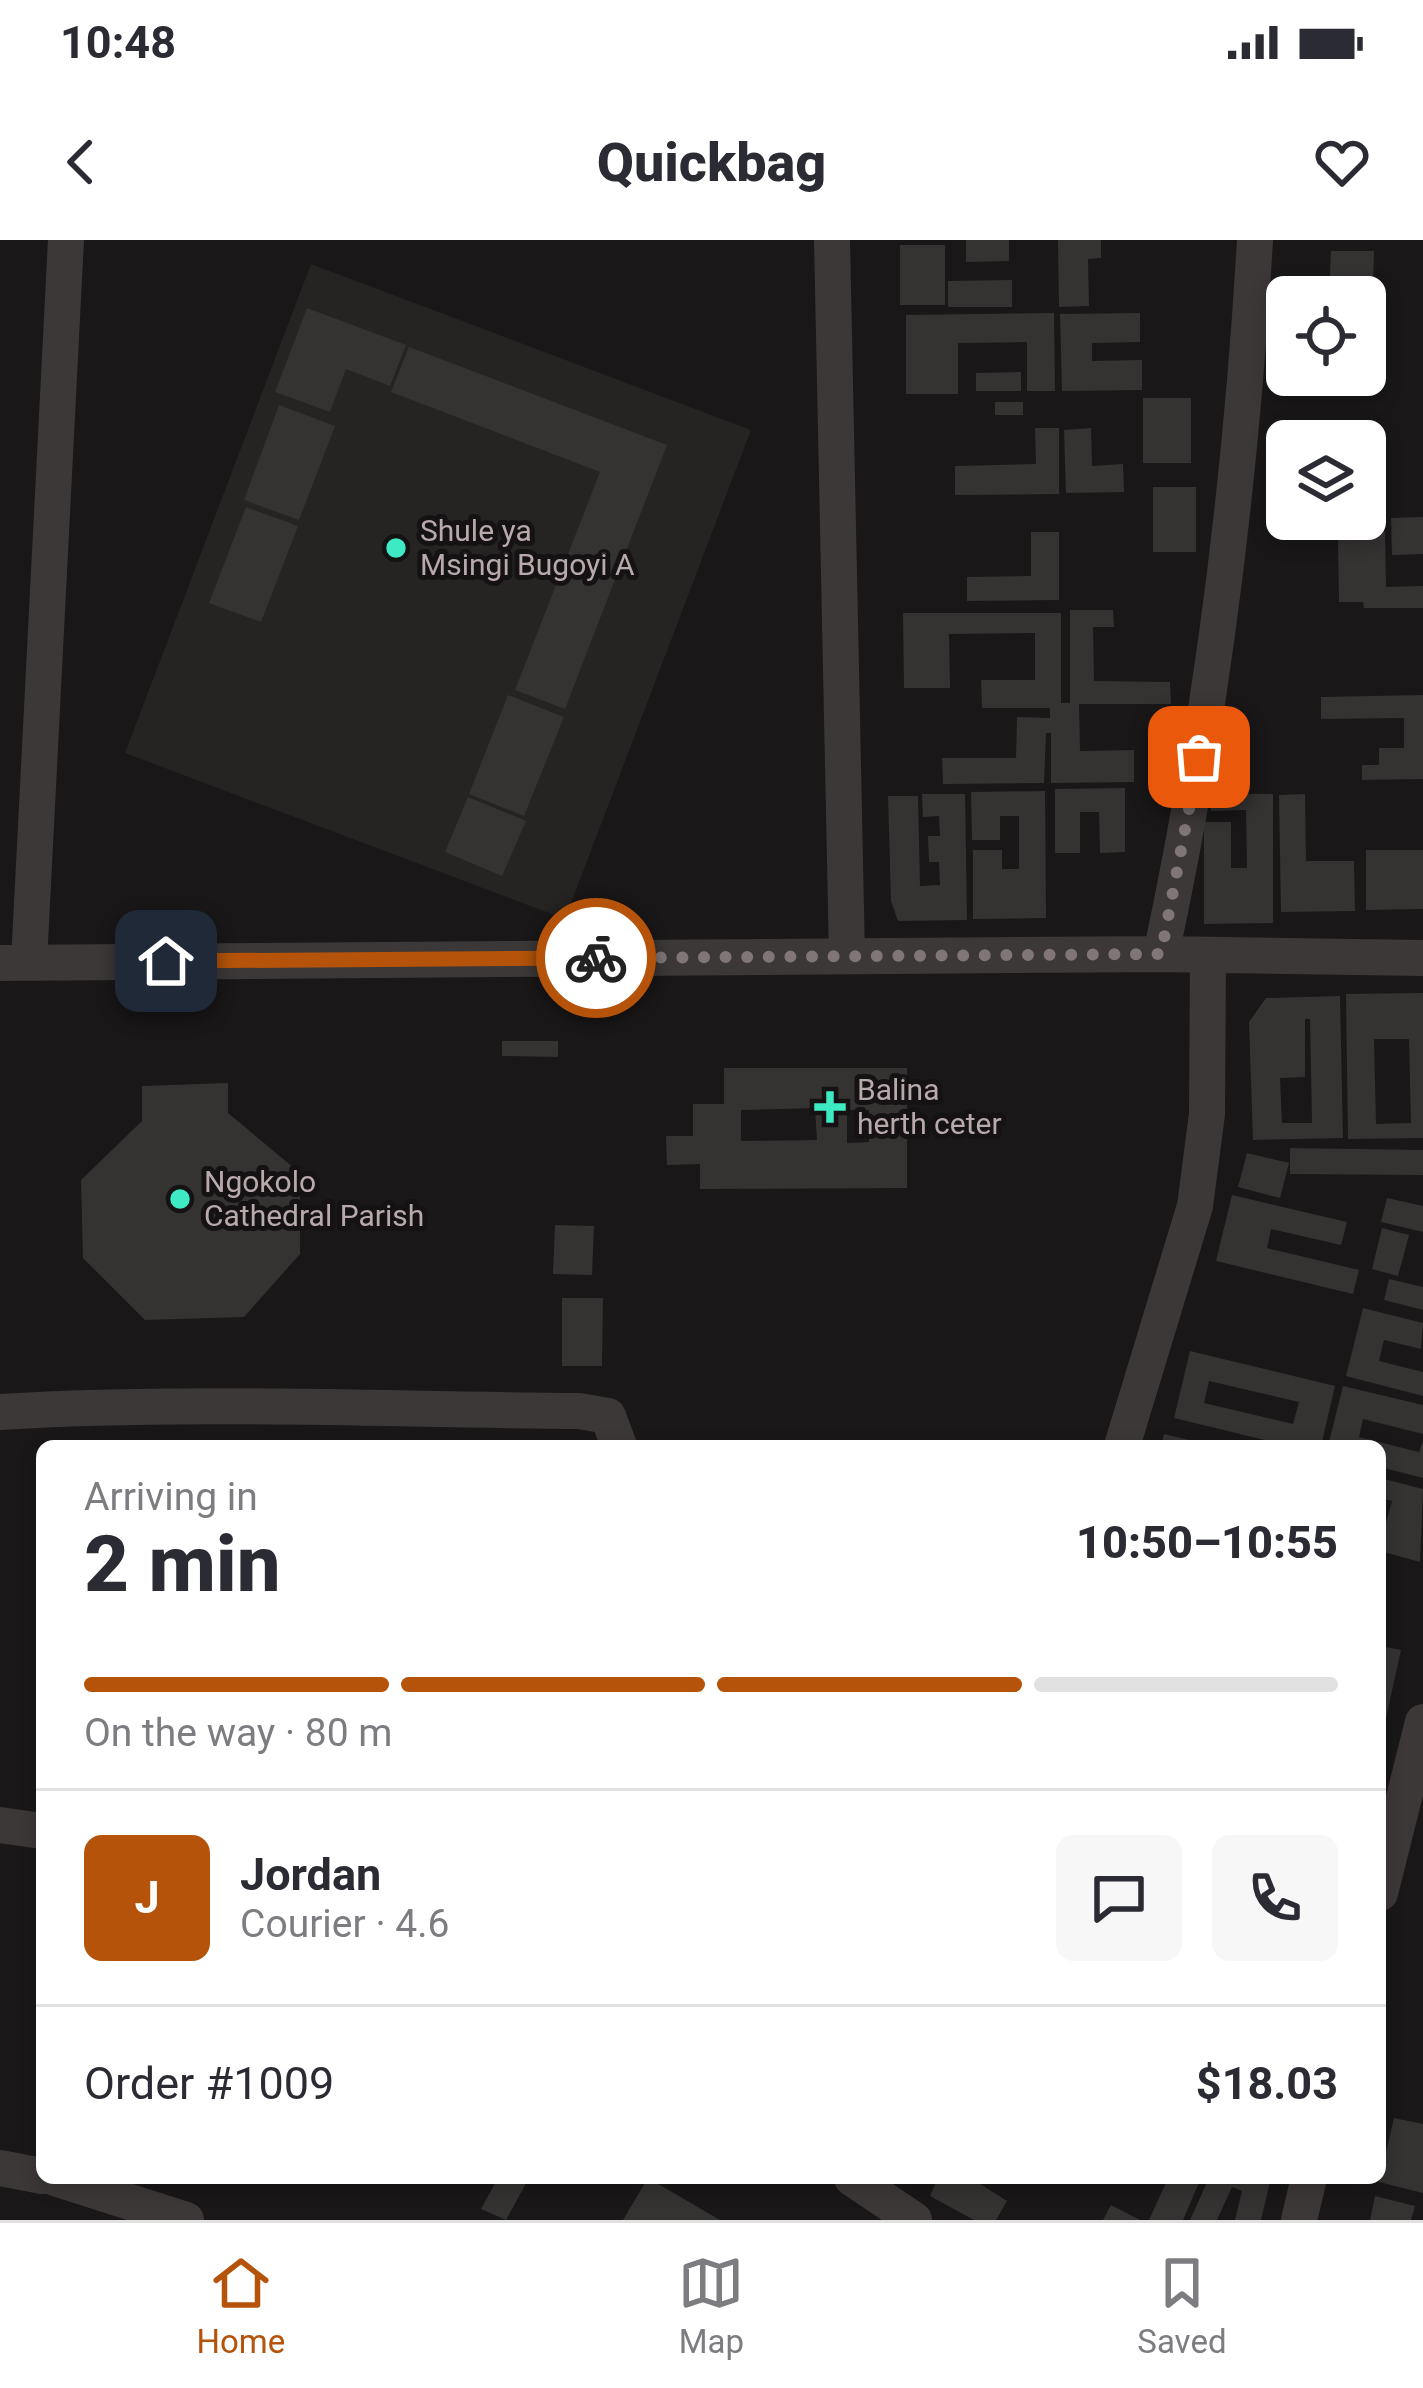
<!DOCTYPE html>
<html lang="en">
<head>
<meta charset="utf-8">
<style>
  :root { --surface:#fff; --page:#f7f7f7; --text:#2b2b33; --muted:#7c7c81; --line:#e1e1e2; --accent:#b45309 }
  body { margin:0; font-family:Roboto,sans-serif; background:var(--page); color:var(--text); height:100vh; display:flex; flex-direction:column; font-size:45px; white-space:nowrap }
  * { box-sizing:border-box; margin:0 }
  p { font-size:39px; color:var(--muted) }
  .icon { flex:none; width:66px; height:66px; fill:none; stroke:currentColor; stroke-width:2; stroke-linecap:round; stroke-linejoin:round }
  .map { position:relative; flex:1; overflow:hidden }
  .drawer { position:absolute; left:36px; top:1200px; width:1350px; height:744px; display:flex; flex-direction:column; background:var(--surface); border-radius:18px; box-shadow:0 6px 18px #0003 }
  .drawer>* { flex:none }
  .fabs { position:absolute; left:1266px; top:36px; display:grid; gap:24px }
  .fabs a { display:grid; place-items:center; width:120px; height:120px; border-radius:18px; background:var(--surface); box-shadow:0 6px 18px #0003; font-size:60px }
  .pin { position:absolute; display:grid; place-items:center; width:102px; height:102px; color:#fff; margin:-51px; border-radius:24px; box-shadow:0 6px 18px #0006 }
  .courier { position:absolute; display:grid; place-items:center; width:120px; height:120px; margin:-60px; border:9px solid #b45309; border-radius:50%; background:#fff; color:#222; box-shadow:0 3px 15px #0007 }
  .overview em { font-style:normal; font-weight:800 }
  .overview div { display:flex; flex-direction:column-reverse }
  .overview { display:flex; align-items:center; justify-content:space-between; height:204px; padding:0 48px }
  h1 { font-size:78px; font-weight:800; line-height:90px }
  .bar { display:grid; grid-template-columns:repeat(4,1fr); gap:18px 12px; align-content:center; height:144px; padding:0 48px }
  .bar i { height:15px; border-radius:9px; background:var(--line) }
  .bar .current { background:var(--accent) }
  .bar p { grid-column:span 4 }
  .line { display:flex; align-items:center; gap:30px; padding:0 48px; border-top:3px solid var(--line) }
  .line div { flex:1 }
  .round { display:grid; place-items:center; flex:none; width:126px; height:126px; border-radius:18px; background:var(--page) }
  .status { display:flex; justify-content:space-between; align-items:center; height:84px; padding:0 60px; background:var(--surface); direction:ltr }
  .status svg { height:33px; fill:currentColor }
  header { display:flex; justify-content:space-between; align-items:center; height:156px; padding:0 48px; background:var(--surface); font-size:54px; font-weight:800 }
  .dock { display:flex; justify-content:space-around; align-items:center; height:168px; border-top:3px solid var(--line); background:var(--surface); font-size:33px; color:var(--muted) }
  .dock a { display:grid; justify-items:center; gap:6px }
  .dock .current { color:var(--accent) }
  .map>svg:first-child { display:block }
  .built { fill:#262323 }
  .building { fill:#353232; fill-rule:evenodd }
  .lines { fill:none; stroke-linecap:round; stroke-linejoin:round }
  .minor { stroke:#3d3838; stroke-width:36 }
  .done { stroke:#807678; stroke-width:12; stroke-dasharray:0 21.6 }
  .route { stroke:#b45309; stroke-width:15 }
  .poi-dot { fill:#3deac4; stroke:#141212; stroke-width:4.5 }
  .labels { text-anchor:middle; stroke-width:10; stroke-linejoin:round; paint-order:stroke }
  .poi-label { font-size:30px; fill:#b8a9ac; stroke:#141212; text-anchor:start }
</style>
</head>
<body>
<div class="status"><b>10:48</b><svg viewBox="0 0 49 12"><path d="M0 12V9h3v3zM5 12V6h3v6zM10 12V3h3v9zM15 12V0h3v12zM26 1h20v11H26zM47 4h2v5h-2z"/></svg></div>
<header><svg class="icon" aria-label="back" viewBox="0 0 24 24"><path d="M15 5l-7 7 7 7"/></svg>Quickbag<svg class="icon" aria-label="heart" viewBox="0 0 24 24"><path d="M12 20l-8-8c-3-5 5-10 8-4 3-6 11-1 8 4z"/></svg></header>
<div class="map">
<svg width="1423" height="1980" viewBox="0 0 1423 1980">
  <rect width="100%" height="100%" fill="#191717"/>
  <!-- built -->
  <path class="built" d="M311,24L751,190L565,679L125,513Z"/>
  <!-- building -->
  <path class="building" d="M966,0H1009V21L966,22Z
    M1058,0H1101V18L1088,19L1089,66L1059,67Z
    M900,5H945V65H900Z
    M1331,11H1374L1372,77H1365V57H1329Z
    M1012,40V67H948V41Z
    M307,68L406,105L390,146L346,129L330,172L275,152Z
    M1054,73L1055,151H1027V102L958,103V154H906V75Z
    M1140,73V102L1092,103V121L1142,120V150L1062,151L1060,74Z
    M409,107L667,205L565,469L515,450L600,232L391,152Z
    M1021,132V151H976V133Z
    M1143,158H1191V223H1143Z
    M995,162H1023V175H995Z
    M279,165L335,186L299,280L244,260Z
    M1035,188H1059V254L955,255V226L1036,224Z
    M1091,188L1092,226L1123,224L1124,252L1066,253L1064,190Z
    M1153,247H1196V312H1153Z
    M246,267L298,286L261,382L209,363Z
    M1423,277V314L1392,315L1391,278Z
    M1031,292H1059V360L967,361V337L1031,336Z
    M1363,292H1385L1386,347L1423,346V368H1364L1363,362H1339L1338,298H1363Z
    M1070,370H1113L1114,387H1093L1094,441L1170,442L1171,464H1079L1080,511L1134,510V542L1051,543V493H1046L1044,543L943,544L942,518H1016L1017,477L1050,478V468H982L981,440H1035V393L949,394L950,448H904L903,373H1061V463H1070Z
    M508,455L564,477L524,576L469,554Z
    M1423,455V539L1362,540V525H1379V508H1404V478L1321,479V457Z
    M1125,548V612L1100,613L1099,572H1080V613H1055V549Z
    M1045,551L1046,678L973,679V610H1002V629H1019V576H1000V600H972L971,552Z
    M922,554H965L967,680L898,681L891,661L888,556H918L920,646L940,645L939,622H929L928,596H940L939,576L923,577Z
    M1211,554H1273V683L1204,684V582H1231V628H1247L1246,570L1211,571Z
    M1305,554L1306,621H1354L1355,671L1281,672L1279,555Z
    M468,557L526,581L502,636L445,612Z
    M1366,610H1423V669L1366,670Z
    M1423,753V898L1348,899L1346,754ZM1374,799H1409L1411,883L1376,884Z
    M1340,756L1343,898L1253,900L1249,782L1266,758ZM1305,779H1310L1312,883H1282L1280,838L1305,837Z
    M502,801H558V817L502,816Z
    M724,828H907V948L700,949V924L667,925L666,896H693V864H724ZM815,868L817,900L741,901V870ZM847,870H869V902L847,903Z
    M228,843V873L300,933V1014L244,1077L145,1080L83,1018L81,940L142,881V846Z
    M1290,908L1423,910V935L1290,934Z
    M1247,913L1289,923L1280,958L1238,947Z
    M1232,955L1347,982L1341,1005L1271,989L1267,1008L1359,1030L1353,1054L1216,1021Z
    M1387,958L1423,966V992L1381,982Z
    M555,985L594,986L592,1035L553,1034Z
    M1382,988L1409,995L1398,1036L1372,1029Z
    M1389,1039L1423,1047V1070L1384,1060Z
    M562,1058H603L602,1126H562Z
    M1363,1068L1423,1083L1421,1109L1384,1100L1379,1121L1423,1132V1156L1346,1136Z
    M1190,1111L1335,1146L1321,1206H1290L1174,1178ZM1209,1141L1299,1162L1293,1184L1204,1163Z
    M1343,1146L1423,1165V1194L1363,1179L1359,1197L1419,1212L1423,1201V1238L1380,1227V1206H1328Z
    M1164,1194L1206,1204L1205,1206H1161Z
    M1380,1238L1423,1249L1420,1322L1380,1311V1285L1385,1286L1392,1261L1380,1258Z
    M1380,1406L1401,1410L1386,1478L1380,1477Z
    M1394,1878L1423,1884V1953L1379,1942Z
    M498,1938H529L506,1980L481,1969Z
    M648,1938L720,1980H623Z
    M938,1938H971L1007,1961L996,1980H974L930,1956Z
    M1168,1938H1201L1183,1980H1149Z
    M1209,1938L1270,1942L1261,1980H1235L1242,1951L1232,1947L1217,1980H1190Z
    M1375,1956L1415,1966L1411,1980H1370Z
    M1111,1965L1140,1980H1103Z"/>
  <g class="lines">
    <!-- minor -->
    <path class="minor" d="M832,0L847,716
      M1161,714C1212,477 1241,241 1255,0
      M29,722L66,0
      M0,723L1161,714L1423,718
      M0,1172C193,1160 386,1170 579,1171L608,1176L619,1206
      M1122,1206L1195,966L1207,874L1208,715
      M0,1585L42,1591
      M1380,1653L1423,1482
      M0,1928L42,1936
      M55,1938L186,1980
      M852,1938L914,1980
      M1299,1980L1309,1938"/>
  </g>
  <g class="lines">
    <!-- done -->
    <path class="done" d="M596,718L1161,714L1199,517"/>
    <!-- route -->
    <path class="route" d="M166,721L596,718"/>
  </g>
  <!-- markers -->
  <g class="poi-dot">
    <circle cx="396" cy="308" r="12"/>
    <path d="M824 849h12v12h12v12h-12v12h-12v-12h-12v-12h12z"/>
    <circle cx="180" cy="959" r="12"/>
  </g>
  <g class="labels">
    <!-- poi labels -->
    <g class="poi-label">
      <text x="420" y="301">Shule ya<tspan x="420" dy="34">Msingi Bugoyi A</tspan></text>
      <text x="857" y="860">Balina<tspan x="857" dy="34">herth ceter</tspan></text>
      <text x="204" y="952">Ngokolo<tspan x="204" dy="34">Cathedral Parish</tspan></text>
    </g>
  </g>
</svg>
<div class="fabs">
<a><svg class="icon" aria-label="locate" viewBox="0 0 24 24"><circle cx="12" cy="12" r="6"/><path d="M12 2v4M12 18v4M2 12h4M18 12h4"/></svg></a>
<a><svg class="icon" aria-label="layers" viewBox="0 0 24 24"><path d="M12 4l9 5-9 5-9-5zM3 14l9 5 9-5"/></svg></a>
</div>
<div class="pin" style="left:1199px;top:517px;background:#ea580c"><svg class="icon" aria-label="bag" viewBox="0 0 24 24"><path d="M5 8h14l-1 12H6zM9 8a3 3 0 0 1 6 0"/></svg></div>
<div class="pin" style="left:166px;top:721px;background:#1f2937"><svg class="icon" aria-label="home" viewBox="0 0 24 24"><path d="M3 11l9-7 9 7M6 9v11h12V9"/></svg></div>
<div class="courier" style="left:596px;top:718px"><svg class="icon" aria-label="bike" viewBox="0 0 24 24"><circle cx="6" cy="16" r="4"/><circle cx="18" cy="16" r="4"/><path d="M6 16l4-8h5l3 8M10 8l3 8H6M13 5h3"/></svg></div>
<section class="drawer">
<div class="overview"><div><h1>2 min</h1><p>Arriving in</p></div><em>10:50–10:55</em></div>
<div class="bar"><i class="current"></i><i class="current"></i><i class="current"></i><i></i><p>On the way · 80 m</p></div>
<div class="line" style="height:216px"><b class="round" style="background:var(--accent);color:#fff">J</b><div><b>Jordan</b><p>Courier · 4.6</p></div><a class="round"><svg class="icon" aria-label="chat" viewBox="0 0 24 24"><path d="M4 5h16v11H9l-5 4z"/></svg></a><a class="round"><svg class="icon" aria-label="phone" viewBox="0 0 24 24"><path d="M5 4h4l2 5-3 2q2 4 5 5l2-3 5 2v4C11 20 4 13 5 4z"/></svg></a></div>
<div class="line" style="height:156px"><div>Order #1009</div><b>$18.03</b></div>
</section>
</div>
<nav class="dock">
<a class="current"><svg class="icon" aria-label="home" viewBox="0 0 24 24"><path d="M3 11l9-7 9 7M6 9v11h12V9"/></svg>Home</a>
<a><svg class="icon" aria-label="map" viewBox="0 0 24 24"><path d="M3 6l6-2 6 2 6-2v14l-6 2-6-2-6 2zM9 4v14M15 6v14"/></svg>Map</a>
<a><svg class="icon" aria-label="saved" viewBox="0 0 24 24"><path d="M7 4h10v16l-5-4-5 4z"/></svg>Saved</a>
</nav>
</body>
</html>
